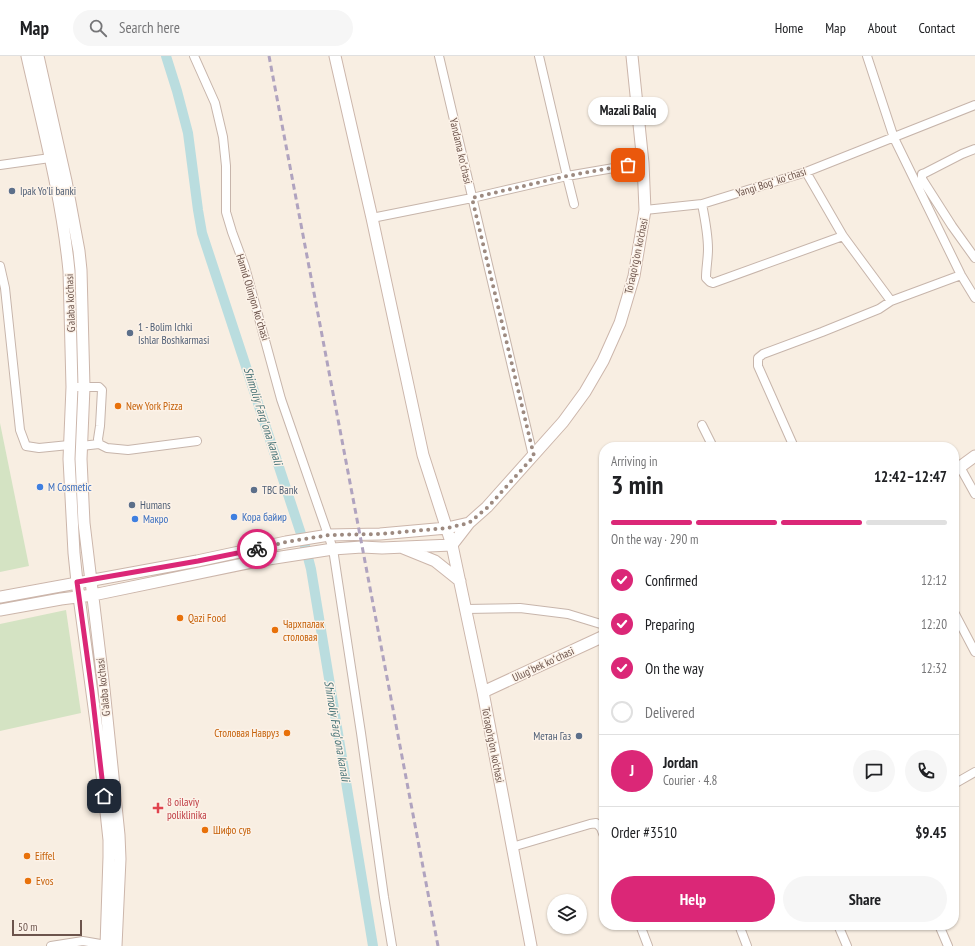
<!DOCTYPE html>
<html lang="en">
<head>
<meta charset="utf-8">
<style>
  :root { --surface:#fff; --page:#f6f6f6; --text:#202124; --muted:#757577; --line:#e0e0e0; --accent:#db2777 }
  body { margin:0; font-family:"PT Sans Narrow",sans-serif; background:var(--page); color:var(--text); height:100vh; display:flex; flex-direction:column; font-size:15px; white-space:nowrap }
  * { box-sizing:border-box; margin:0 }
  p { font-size:13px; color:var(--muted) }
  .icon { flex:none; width:22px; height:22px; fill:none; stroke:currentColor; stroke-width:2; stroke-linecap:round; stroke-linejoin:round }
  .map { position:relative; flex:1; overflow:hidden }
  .sheet { position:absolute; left:599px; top:386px; width:360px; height:488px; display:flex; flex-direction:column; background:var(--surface); border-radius:16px; box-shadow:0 1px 3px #0004 }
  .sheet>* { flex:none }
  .buttons { position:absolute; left:547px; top:838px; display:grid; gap:8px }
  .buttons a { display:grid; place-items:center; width:40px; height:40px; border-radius:50%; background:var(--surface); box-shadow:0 1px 3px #0004; font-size:20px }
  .scale { position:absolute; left:12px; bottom:10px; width:70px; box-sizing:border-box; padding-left:4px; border:2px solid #6c544c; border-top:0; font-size:11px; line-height:14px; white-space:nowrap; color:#6c544c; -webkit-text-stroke:3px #fcf2e8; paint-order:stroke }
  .pin { position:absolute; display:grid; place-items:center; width:34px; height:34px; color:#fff; margin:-17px; border-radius:8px; box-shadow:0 2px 6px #0006 }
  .courier { position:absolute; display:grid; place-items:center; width:40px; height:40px; margin:-20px; border:3px solid #db2777; border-radius:50%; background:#fff; color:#222; box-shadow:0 1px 5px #0007 }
  .bubble { position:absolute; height:28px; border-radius:14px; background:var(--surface); box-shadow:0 1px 3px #0004; font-size:13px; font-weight:600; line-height:28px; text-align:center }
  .summary em { font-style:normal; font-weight:600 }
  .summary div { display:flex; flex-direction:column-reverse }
  .summary { display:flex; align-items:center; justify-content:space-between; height:68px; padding:0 12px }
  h1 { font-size:26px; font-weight:600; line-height:30px }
  .bar { display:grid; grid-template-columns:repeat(4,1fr); gap:6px 4px; align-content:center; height:48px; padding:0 12px }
  .bar i { height:5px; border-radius:3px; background:var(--line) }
  .bar .on { background:var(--accent) }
  .bar p { grid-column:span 4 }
  .line { display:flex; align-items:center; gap:10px; padding:0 12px; border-top:1px solid var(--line) }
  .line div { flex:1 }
  .round { display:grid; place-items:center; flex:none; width:42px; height:42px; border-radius:21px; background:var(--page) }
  ol { padding:0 12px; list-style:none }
  li { display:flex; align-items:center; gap:12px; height:44px }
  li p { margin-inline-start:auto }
  li .icon { padding:4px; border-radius:50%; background:var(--accent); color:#fff; stroke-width:4 }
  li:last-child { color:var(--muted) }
  li i { width:22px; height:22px; border:2px solid var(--line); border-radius:50% }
  .cta { display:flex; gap:8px; margin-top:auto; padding:8px 12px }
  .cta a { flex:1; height:46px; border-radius:24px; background:var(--accent); color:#fff; font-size:16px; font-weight:600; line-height:46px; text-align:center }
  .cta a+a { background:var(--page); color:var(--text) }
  header { display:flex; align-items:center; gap:24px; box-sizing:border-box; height:56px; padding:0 20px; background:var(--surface); border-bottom:1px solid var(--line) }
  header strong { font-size:19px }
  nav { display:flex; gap:22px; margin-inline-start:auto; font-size:14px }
  .search { width:280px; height:36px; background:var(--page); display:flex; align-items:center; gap:10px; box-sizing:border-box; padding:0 14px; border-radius:22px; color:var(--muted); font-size:15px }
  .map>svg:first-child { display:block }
  .green { fill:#d4e3c3 }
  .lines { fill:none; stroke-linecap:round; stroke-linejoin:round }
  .canal { stroke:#badddf; stroke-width:10 }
  .street-casing { stroke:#c7b5ab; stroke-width:10 }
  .secondary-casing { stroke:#ccb6ab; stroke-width:13 }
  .street { stroke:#fff; stroke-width:8 }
  .secondary { stroke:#fff; stroke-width:11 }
  .rail { stroke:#b0a3bf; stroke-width:3; stroke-dasharray:6 4; stroke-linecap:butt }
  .done { stroke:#9d8a80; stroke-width:4; stroke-dasharray:0 7.2 }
  .route { stroke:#db2777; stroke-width:5 }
  .service-dot { fill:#5c6f8a; stroke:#fcf2e8; stroke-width:1.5 }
  .food-dot { fill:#e8710a; stroke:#fcf2e8; stroke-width:1.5 }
  .shop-dot { fill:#3f7fe0; stroke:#fcf2e8; stroke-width:1.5 }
  .health-dot { fill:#e0444e; stroke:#fcf2e8; stroke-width:1.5 }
  .labels { text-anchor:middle; stroke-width:3; stroke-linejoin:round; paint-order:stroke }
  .street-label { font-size:11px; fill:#6c544c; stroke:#fcf2e8 }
  .service-label { font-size:11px; fill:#4e5e75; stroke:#fcf2e8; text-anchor:start }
  .food-label { font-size:11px; fill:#c56008; stroke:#fcf2e8; text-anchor:start }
  .shop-label { font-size:11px; fill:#366cbe; stroke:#fcf2e8; text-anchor:start }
  .health-label { font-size:11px; fill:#be3a42; stroke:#fcf2e8; text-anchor:start }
  .water-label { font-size:12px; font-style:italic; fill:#467377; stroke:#fcf2e8 }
</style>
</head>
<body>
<header>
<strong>Map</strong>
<div class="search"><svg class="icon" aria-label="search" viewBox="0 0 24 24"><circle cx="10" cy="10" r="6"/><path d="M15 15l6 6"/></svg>Search here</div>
<nav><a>Home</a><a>Map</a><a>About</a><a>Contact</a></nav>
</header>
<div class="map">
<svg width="975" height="890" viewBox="0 0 975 890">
  <rect width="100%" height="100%" fill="#f8eee2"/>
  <!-- green -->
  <path class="green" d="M0,367L29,510L0,516Z
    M66,554L81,657L0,675V568Z"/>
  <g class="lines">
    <!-- canal -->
    <path class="canal" d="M166,0L177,35L188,77L198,154L202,177L305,490L311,513L373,890"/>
    <defs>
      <path id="street" d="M194,0L215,47L223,81L226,110V156L232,176L245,211L281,343L333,493L361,677L384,841L392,890
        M439,0L533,400
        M539,0L567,120L574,148
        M867,0L894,82L961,219L975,242
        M975,93L962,98L925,117L922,118V123L952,170L975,202
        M0,109L50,102
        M806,116L843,180L891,245
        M702,148C705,163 708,178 708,193C708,203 706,212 706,222L710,226L713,227L843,180
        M645,154L702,148L806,116L975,49
        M372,162L472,142L567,120L643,107
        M0,210L5,232L20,374L26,390L39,392L69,389
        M72,331H99L102,334L100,370L98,383L99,388L81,390
        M702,369L713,391
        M99,388L107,392L128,394L197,385
        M794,391L758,310V302L763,298L822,276L879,253L891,245L961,219
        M960,411L975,438
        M466,553L520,552L568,558L604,569
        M954,556L975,596
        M954,728L975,716
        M512,791L590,768L596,767L601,772L604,780
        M640,869L648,890
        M739,869L747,890
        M838,869L847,890
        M939,869L948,890
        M51,890L83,885L112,890"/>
      <path id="secondary" d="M27,0C43,71 62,142 69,215L72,331L69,403L74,497L77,526L98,681L109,784V801L106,890
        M38,0L66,125L79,195L81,214L84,331L81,403L84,467L104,633L119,779L120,803L116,890
        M335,0L372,162L423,399L452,489L483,636L531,890
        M954,414L960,411L975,400
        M403,492L435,505L460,525
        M0,541L197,505L286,486L329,479L380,478L447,472L469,467
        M0,554L61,543L93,539L262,504L333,493L362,491L382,492L452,489L469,467L487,451L563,366L585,336L603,305L620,267L634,220L645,154L643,107L632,0
        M483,636L604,580"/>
    </defs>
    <!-- street casing -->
    <use href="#street" class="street-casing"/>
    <!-- secondary casing -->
    <use href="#secondary" class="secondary-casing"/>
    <!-- street -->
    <use href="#street" class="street"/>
    <!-- secondary -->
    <use href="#secondary" class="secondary"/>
    <!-- rail -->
    <path class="rail" d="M269,0L438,890"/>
  </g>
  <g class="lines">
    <!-- done -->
    <path class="done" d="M257,493L286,486L329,479L380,478L447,472L469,467L488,451L534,400L472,142L567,120L628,109"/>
    <!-- route -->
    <path class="route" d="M104,740L92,636L77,526L198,505L257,493"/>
  </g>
  <!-- markers -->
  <g class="service-dot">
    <circle cx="12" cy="135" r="4"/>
    <circle cx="130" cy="277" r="4"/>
    <circle cx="254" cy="434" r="4"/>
    <circle cx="132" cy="449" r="4"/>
    <circle cx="579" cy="680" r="4"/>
  </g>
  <g class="food-dot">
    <circle cx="118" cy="350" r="4"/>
    <circle cx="180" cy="562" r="4"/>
    <circle cx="275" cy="574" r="4"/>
    <circle cx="287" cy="677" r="4"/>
    <circle cx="205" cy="774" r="4"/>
    <circle cx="27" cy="800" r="4"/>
    <circle cx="28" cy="825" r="4"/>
  </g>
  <g class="shop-dot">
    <circle cx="40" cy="431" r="4"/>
    <circle cx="234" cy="461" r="4"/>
    <circle cx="135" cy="463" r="4"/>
  </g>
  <path class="health-dot" d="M156 746h4v4h4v4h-4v4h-4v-4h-4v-4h4z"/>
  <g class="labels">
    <!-- street labels -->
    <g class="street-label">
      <text transform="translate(461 95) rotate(77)" y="4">Yandama koʻchasi</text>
      <text transform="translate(771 126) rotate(-18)" y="4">Yangi Bogʻ koʻchasi</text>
      <text transform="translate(636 200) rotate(-78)" y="4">To'raqo'rg'on ko'chasi</text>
      <text transform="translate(253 241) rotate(73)" y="4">Hamid Olimjon koʻchasi</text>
      <text transform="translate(70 247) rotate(-92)" y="4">G'alaba ko'chasi</text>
      <text transform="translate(543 608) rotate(-25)" y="4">Ulugʻbek koʻchasi</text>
      <text transform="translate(103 631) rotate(-96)" y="4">G'alaba ko'chasi</text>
      <text transform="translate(493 689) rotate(79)" y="4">To'raqo'rg'on ko'chasi</text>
    </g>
    <!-- service labels -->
    <g class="service-label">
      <text x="20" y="139">Ipak Yo'li banki</text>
      <text x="138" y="275">1 - Bolim Ichki<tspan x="138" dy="13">Ishlar Boshkarmasi</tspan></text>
      <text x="262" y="438">TBC Bank</text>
      <text x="140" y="453">Humans</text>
      <text x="571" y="684" text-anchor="end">Метан Газ</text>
    </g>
    <!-- food labels -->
    <g class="food-label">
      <text x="126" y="354">New York Pizza</text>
      <text x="188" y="566">Qazi Food</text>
      <text x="283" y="572">Чархпалак<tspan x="283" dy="13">столовая</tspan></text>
      <text x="279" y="681" text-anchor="end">Столовая Навруз</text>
      <text x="213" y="778">Шифо сув</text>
      <text x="35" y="804">Eiffel</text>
      <text x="36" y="829">Evos</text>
    </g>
    <!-- shop labels -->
    <g class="shop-label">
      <text x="48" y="435">M Cosmetic</text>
      <text x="242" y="465">Кора байир</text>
      <text x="143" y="467">Макро</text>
    </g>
    <!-- health labels -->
    <g class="health-label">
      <text x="167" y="750">8 oilaviy<tspan x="167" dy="13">poliklinika</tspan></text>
    </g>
    <!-- water labels -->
    <g class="water-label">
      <text transform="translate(263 360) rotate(72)" y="4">Shimoliy Fargʻona kanali</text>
      <text transform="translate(337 675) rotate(80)" y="4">Shimoliy Fargʻona kanali</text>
    </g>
  </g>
</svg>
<div class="buttons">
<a><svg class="icon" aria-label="layers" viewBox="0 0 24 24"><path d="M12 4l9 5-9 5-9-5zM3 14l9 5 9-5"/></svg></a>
</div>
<div class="scale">50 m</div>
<div class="pin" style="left:628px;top:109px;background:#ea580c"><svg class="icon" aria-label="bag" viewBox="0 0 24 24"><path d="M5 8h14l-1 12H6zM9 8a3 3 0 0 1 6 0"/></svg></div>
<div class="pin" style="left:104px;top:740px;background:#1f2937"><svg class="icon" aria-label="home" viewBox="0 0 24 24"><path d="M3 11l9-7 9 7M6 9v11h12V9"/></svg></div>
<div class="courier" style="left:257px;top:493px"><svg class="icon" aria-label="bike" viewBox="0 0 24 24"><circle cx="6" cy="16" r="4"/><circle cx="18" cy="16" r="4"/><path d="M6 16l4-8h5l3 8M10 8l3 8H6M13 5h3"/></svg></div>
<div class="bubble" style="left:588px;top:41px;width:80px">Mazali Baliq</div>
<section class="sheet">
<div class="summary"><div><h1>3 min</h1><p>Arriving in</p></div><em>12:42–12:47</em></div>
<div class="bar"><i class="on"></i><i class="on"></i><i class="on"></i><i></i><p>On the way · 290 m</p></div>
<ol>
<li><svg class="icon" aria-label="check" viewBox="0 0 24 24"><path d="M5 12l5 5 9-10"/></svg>Confirmed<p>12:12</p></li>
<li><svg class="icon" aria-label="check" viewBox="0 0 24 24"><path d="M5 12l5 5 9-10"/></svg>Preparing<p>12:20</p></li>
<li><svg class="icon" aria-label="check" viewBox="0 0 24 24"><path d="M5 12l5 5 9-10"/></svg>On the way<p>12:32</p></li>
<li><i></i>Delivered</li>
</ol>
<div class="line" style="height:72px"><b class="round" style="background:var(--accent);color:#fff">J</b><div><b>Jordan</b><p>Courier · 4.8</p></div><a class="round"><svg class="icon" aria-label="chat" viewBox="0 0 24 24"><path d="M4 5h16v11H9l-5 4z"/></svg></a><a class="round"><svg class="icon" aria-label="phone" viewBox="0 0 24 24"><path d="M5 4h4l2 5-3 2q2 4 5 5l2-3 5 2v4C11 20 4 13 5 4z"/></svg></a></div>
<div class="line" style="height:52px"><div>Order #3510</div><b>$9.45</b></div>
<div class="cta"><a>Help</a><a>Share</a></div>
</section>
</div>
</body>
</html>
